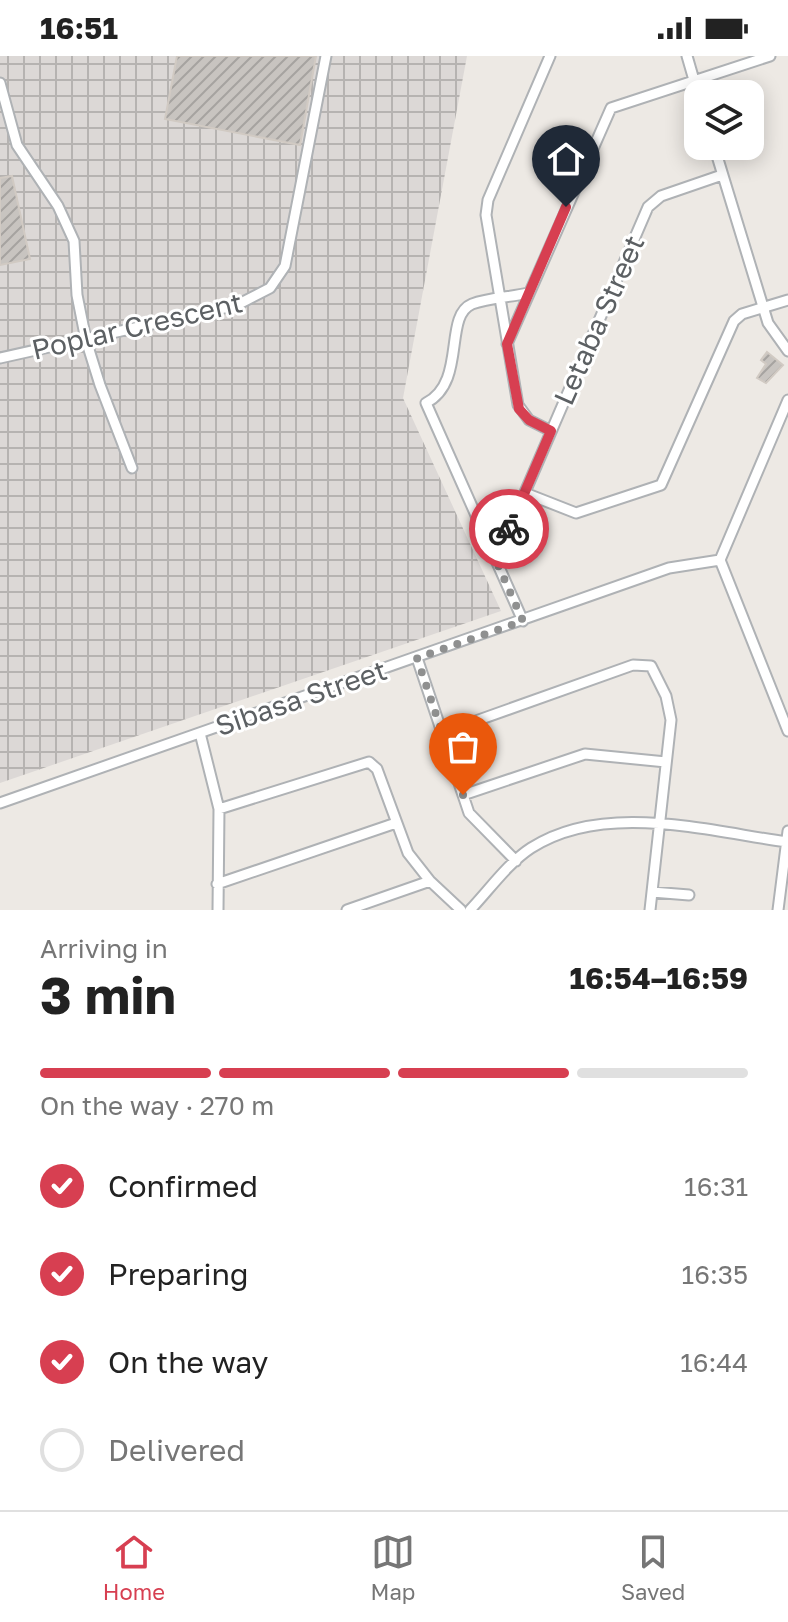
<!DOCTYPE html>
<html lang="en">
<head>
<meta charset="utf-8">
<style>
  :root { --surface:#fff; --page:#f6f6f6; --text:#222; --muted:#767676; --line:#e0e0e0; --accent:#d73f51 }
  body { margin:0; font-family:"Golos Text",sans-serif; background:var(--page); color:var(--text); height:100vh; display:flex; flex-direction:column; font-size:30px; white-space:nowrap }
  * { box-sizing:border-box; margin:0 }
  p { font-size:26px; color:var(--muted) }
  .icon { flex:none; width:44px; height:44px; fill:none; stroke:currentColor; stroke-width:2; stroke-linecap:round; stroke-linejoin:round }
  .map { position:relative; height:854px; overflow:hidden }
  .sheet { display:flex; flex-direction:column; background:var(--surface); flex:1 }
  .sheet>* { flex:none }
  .tools { position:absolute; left:684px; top:24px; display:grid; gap:16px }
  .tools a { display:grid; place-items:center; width:80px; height:80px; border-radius:16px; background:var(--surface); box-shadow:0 4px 20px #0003; font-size:40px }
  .pin { position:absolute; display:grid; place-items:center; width:68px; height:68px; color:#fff; margin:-82px -34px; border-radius:50% 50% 50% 0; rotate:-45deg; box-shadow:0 0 8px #0007 }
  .pin .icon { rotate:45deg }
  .courier { position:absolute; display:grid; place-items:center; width:80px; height:80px; margin:-40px; border:6px solid #d73f51; border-radius:50%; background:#fff; color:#222; box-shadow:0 2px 10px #0007 }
  .summary em { font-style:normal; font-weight:700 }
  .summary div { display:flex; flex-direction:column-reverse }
  .summary { display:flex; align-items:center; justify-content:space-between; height:136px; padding:0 40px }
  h1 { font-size:52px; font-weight:700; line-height:60px }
  .bar { display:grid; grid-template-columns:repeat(4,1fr); gap:12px 8px; align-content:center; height:96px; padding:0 40px }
  .bar i { height:10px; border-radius:6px; background:var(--line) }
  .bar .current { background:var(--accent) }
  .bar p { grid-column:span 4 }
  ol { padding:0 40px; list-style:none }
  li { display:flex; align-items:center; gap:24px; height:88px }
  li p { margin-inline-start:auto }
  li .icon { padding:8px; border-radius:50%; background:var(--accent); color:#fff; stroke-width:4 }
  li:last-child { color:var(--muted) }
  li i { width:44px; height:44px; border:4px solid var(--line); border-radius:50% }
  .status { display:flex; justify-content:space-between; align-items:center; height:56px; padding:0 40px; background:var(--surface); direction:ltr }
  .status svg { height:22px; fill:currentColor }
  .tabs { display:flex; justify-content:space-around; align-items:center; height:112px; border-top:2px solid var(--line); background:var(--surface); font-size:22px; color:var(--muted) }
  .tabs a { display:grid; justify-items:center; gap:4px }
  .tabs .current { color:var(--accent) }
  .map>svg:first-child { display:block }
  .industrial { fill:url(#industrial-grid) }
  .building { fill:url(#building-hatch); stroke:#d1cac3; stroke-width:2 }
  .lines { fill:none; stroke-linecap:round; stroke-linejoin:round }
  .minor-casing { stroke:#afb2b5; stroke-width:13 }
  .minor { stroke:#fff; stroke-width:9 }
  .done { stroke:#8f9090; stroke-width:8; stroke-dasharray:0 14.4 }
  .route { stroke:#d73f51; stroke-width:10 }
  .labels { text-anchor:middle; stroke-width:6; stroke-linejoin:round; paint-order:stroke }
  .street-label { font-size:28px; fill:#5c6063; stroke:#fff }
</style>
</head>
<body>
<div class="status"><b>16:51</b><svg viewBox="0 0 49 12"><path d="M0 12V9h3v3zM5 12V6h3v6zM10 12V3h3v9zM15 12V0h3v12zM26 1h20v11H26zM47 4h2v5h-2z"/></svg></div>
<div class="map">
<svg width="788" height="854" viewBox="0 0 788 854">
  <defs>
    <pattern id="industrial-grid" width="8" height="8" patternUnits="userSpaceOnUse" patternTransform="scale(2)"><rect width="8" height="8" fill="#dcd8d6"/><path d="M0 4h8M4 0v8" fill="none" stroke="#b6b3b1"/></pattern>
    <pattern id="building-hatch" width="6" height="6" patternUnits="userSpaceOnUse" patternTransform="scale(2)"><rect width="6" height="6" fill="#c8c4c0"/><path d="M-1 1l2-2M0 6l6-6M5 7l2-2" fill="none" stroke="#a6a3a0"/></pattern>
  </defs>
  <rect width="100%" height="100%" fill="#ede9e4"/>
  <!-- industrial -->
  <path class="industrial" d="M0,0H467L403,342L501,555L0,727Z"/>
  <!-- building -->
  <path class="building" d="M177,0H316L300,89L165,63Z
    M12,120L30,203L0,209V122Z
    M767,296L783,309L766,327L757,322L766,308L761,304Z"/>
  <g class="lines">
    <defs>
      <path id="minor" d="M550,0L488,144L486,159L518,349L529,364L551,375
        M687,0L698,38
        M0,27L17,89L58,150L74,185L77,239L86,284L100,329L132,412
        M714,90L768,267L788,295
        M507,288L611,52L770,0
        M0,302L237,249L270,232L285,210L326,0
        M788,344L720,504L788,675
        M525,437L576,457L661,429L734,265L742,258L788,244
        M489,489L504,479L513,464L648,151L661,140L722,119
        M523,565L426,347C467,326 443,260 472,248C488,242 511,241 528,237
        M417,602L469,757L516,805
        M200,677L219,753L218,854
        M442,677L633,609L651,610L666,640L671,664L650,854
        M463,739L585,698L666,706
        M0,747L669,512L720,504
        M219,753L369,706L377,713L408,797L430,825L461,854
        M217,828L396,767
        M652,836L689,839
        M347,854L430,825
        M470,854C489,834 508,807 531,792C604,745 707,775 787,786
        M778,854L788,775"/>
    </defs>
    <!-- minor casing -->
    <use href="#minor" class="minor-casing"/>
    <!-- minor -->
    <use href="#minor" class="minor"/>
  </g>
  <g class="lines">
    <!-- done -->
    <path class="done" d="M463,739L417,602L523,565L489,489L509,473"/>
    <!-- route -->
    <path class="route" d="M509,473L551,375L529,364L519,353L507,288L566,151"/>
  </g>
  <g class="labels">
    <!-- street labels -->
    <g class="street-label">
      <text transform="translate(599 264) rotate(-66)" y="10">Letaba Street</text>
      <text transform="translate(137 270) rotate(-13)" y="10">Poplar Crescent</text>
      <text transform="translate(301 642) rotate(-19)" y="10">Sibasa Street</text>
    </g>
  </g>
</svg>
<div class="tools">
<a><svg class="icon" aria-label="layers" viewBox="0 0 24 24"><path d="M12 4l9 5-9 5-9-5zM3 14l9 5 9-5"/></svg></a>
</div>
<div class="pin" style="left:463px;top:739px;background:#ea580c"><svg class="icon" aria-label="bag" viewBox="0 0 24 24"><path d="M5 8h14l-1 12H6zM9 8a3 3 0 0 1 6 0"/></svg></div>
<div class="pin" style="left:566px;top:151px;background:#1f2937"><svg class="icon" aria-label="home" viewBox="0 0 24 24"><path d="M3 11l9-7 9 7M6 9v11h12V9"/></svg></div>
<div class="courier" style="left:509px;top:473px"><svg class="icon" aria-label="bike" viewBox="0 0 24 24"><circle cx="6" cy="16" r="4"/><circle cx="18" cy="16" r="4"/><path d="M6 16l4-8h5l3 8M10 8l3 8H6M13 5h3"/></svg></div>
</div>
<section class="sheet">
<div class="summary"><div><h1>3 min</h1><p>Arriving in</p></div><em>16:54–16:59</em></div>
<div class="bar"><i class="current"></i><i class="current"></i><i class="current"></i><i></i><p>On the way · 270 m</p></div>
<ol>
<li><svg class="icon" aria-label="check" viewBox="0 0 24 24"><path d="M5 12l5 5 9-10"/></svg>Confirmed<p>16:31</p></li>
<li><svg class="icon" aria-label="check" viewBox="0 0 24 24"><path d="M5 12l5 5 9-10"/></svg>Preparing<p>16:35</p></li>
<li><svg class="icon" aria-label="check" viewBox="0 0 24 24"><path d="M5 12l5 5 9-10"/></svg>On the way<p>16:44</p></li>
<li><i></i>Delivered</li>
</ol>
</section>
<nav class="tabs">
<a class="current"><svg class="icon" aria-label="home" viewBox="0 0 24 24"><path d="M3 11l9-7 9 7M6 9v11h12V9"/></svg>Home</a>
<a><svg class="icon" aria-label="map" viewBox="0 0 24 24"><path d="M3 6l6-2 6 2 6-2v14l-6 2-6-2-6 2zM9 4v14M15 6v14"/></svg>Map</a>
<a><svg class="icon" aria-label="saved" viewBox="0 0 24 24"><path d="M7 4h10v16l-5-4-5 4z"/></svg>Saved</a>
</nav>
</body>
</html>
